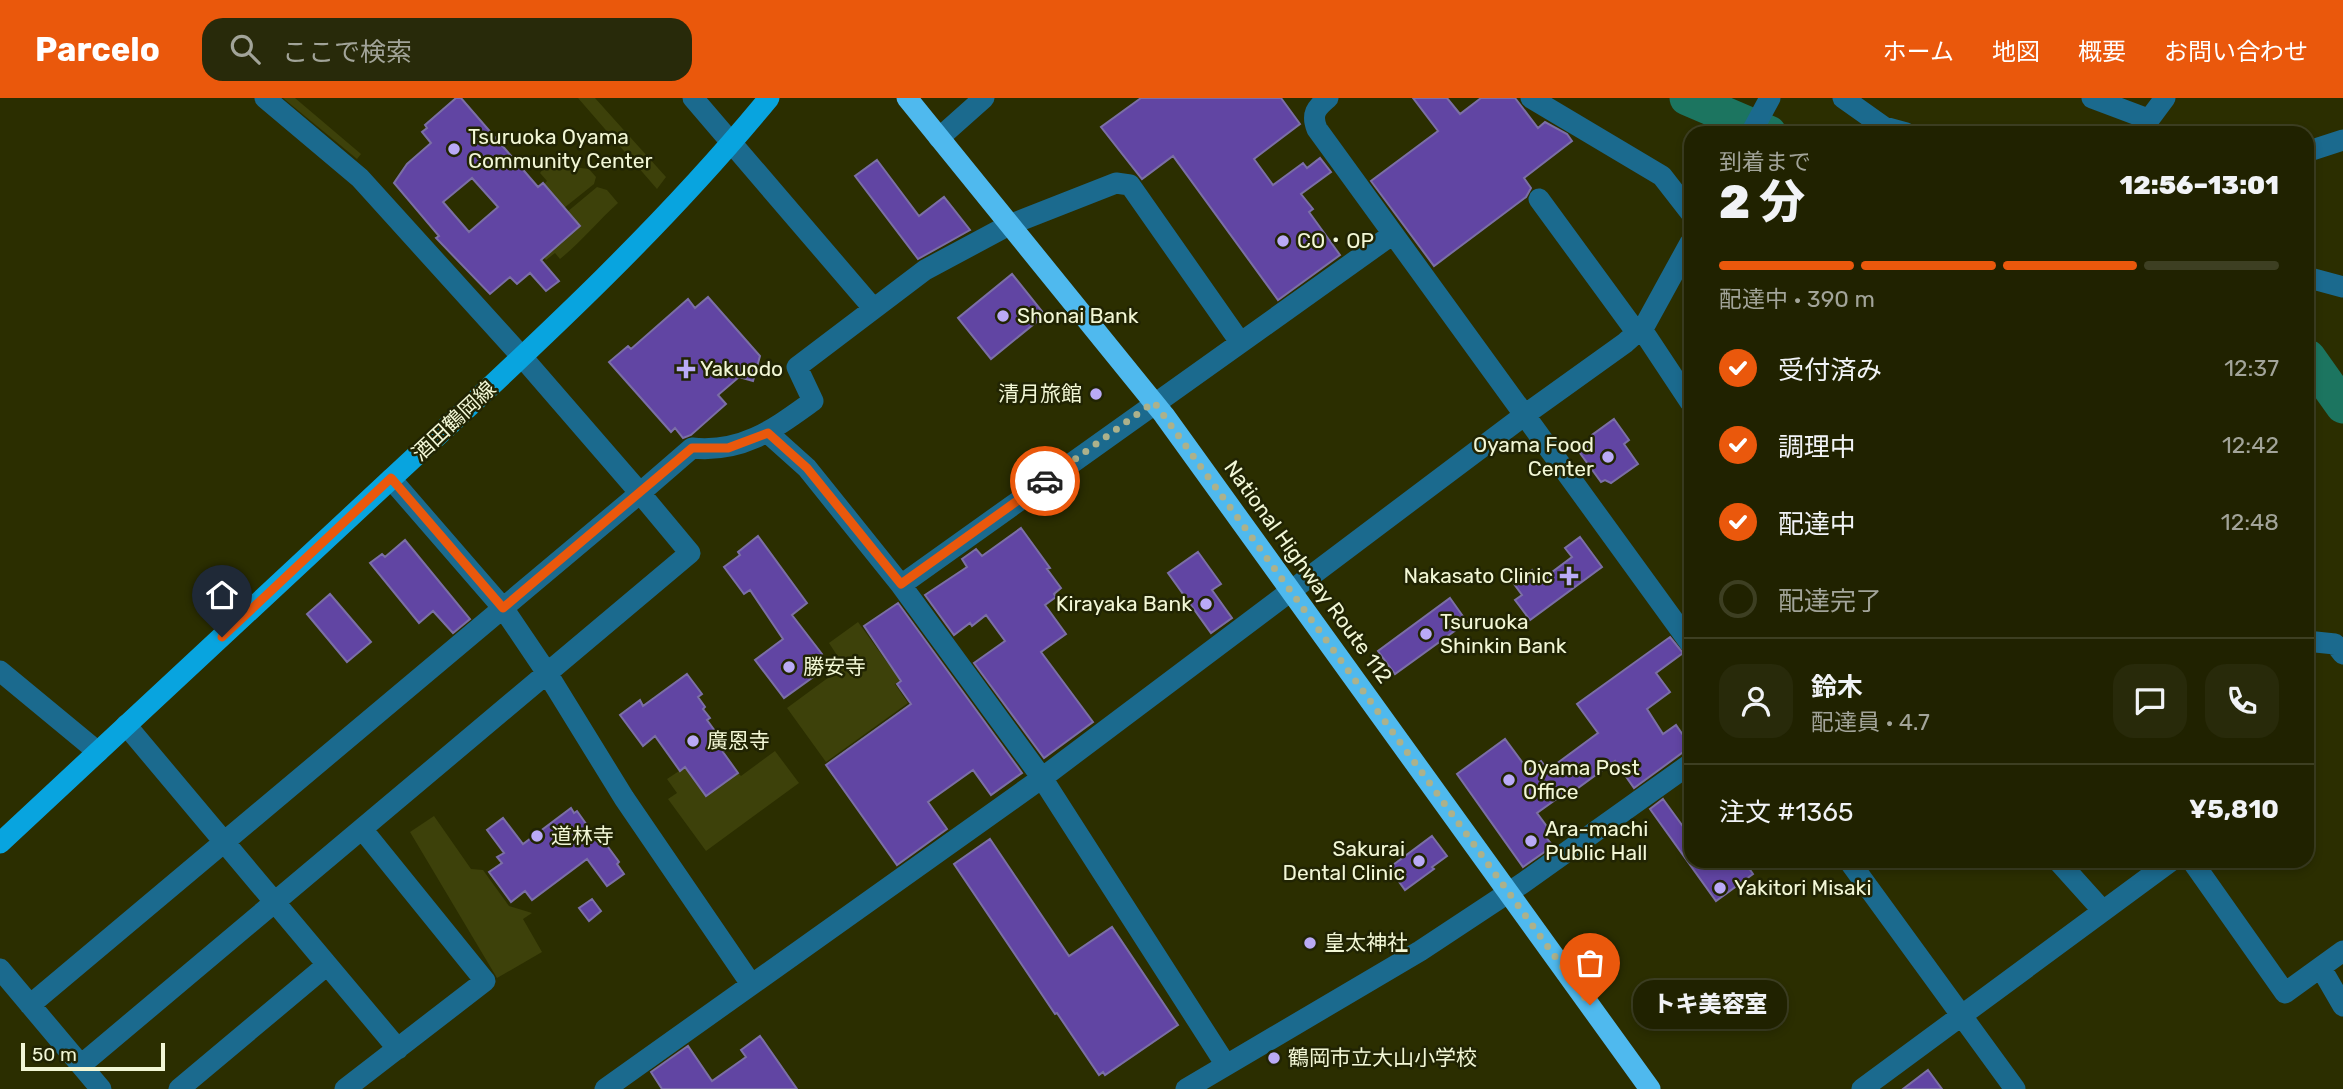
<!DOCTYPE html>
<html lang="ja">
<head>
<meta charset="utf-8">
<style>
  :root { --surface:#202200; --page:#282a0a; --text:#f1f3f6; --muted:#a2a499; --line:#3d3f22; --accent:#ea580c }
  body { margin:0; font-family:Rubik,"Noto Sans JP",sans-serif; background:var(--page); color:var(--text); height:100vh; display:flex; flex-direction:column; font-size:26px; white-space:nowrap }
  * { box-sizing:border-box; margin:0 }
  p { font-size:23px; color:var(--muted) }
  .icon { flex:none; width:38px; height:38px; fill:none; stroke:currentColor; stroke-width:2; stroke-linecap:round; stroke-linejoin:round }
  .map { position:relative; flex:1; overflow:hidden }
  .drawer { position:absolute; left:1684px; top:28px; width:630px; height:742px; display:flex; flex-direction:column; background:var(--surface); border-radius:21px; box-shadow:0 4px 10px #0003,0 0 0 2px var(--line) }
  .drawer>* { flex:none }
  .scale { position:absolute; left:21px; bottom:18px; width:144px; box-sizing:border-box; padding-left:7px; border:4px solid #f2f7d6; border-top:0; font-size:19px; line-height:24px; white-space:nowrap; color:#f2f7d6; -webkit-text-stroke:5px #212403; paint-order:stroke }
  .pin { position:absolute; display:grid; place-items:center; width:60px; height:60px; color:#fff; margin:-72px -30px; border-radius:50% 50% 50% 0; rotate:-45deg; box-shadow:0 0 7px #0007 }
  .pin .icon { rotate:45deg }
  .courier { position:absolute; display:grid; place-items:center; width:70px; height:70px; margin:-35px; border:5px solid #ea580c; border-radius:50%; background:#fff; color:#222; box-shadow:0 2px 9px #0007 }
  .bubble { position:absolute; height:49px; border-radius:21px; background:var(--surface); box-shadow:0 4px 10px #0003,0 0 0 2px var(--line); font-size:23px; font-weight:800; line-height:49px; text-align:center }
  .summary em { font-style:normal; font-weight:800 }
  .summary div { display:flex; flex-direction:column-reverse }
  .summary { display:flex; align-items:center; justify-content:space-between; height:119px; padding:0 35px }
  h1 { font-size:46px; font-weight:800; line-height:52px }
  .bar { display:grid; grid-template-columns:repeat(4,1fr); gap:10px 7px; align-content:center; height:84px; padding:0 35px }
  .bar i { height:9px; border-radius:5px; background:var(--line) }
  .bar .current { background:var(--accent) }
  .bar p { grid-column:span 4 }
  .line { display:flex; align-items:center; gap:18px; padding:0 35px; border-top:2px solid var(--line) }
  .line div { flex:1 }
  .round { display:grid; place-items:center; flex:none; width:74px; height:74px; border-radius:21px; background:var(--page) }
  ol { padding:0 35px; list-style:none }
  li { display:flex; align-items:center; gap:21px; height:77px }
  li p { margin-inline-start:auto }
  li .icon { padding:7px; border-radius:50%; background:var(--accent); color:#fff; stroke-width:4 }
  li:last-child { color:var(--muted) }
  li i { width:38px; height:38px; border:4px solid var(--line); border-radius:50% }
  header { display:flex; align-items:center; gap:42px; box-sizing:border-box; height:98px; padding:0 35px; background:var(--accent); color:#fff }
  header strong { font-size:33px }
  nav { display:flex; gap:38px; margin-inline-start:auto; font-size:24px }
  .search { width:490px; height:63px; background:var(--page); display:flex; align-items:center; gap:18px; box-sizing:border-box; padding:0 24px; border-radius:21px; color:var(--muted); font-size:26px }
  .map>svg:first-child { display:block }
  .green { fill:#3d410a }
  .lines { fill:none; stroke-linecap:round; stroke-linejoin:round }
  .river { stroke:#1c7560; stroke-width:35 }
  .building { fill:#6145a3; stroke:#7b6fa6; stroke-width:2; fill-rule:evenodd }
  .minor { stroke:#1b6a8e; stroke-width:21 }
  .major { stroke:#08a4df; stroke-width:21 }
  .highway { stroke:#4fb9ee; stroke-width:21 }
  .done { stroke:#acb18b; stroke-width:7; stroke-dasharray:0 12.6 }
  .route { stroke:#ea580c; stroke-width:9 }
  .poi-dot { fill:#baaaf6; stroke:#212403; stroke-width:2.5 }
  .labels { text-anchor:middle; stroke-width:5; stroke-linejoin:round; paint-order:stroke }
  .poi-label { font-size:21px; fill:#f2f7d6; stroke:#212403; text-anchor:start }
  .street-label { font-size:21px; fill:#f2f7d6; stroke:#212403 }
</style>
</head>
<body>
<header>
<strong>Parcelo</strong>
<div class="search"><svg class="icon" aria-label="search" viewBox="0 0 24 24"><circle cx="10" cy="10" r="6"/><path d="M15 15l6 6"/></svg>ここで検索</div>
<nav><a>ホーム</a><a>地図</a><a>概要</a><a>お問い合わせ</a></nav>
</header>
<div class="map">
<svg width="2343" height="991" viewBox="0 0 2343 991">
  <rect width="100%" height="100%" fill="#2b2e00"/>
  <!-- green -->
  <path class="green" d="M283,0H295L361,56L357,61Z
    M578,0H595L666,79L657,91Z
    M547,66L589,71L596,79L594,86L564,110L544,86L547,83L540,75Z
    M597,89L607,92L618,105C598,123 581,144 560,161L555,155L546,162L540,155L551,153L579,129L567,114Z
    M858,524L900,582L895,586L908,605L826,664L787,610L844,568L829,545Z
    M775,653L799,685L706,753L668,701L677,695L667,681L685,669L706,697L738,675L741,678Z
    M434,718L471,771L483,772L509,808L532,815L523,821L542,854L497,880L410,734Z"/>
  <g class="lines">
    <!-- river -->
    <path class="river" d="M1687,0L1769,35
      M2308,259L2343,308"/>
  </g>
  <!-- building -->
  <path class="building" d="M456,0H461L538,89L543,85L580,128L541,162L559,183L546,193L530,175L517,186L510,179L490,196L436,140L439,138L394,85L407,66L431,45L422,34L427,30L425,27ZM472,80L498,109L469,134L443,104Z
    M1141,0H1281L1300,26L1254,61L1273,87L1303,65L1307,70L1320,60L1331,74L1301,96L1313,111L1309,114L1340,157L1278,202L1173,58L1142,81L1101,29Z
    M1413,0H1447L1460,16L1481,0H1515L1538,30L1545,24L1567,36L1572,43L1524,80L1531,90L1526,99L1434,168L1371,83L1438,33Z
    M877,62L919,118L944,99L970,132L918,161L855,78Z
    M1012,176L1045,217L991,261L958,220Z
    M708,199L760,258L753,283L739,279L718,297L726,306L691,337L683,340L675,330L671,334L609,264L628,248L631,251L688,201L695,210Z
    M1614,321L1629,342L1624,346L1638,366L1611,385L1605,382L1601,384L1577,351L1593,340L1592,337Z
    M1021,430L1050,470L1047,471L1061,490L1054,496L1056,499L1045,507L1066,536L1041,554L1093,624L1044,660L974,565L1005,543L986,517L972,528L970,525L954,537L925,497L967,469L962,461L976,451L982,458Z
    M758,438L807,505L792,517L822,556L815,562L823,572L784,600L755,562L783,541L750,492L744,496L724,469L740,457L738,454Z
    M1580,439L1602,469L1530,522L1515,502L1522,497L1514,486L1532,472L1540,483L1572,459L1565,450Z
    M405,442L470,521L453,535L433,513L419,525L370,465L382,456L385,459Z
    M1198,454L1221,486L1212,492L1232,520L1211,535L1168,475Z
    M330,496L371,544L347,564L307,516Z
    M1450,500L1467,524L1395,576L1378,553Z
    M898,505L1022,675L991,697L973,672L928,704L947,731L897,767L826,667L911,606L897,586L901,583L864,528Z
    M1670,539L1683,555L1656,575L1670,594L1647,611L1663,636L1676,627L1683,637L1690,631V653L1682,655L1634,690L1615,663L1567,698L1565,695L1537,715L1551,734L1545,738L1553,748L1523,769L1457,676L1505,641L1528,672L1541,663L1548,672L1598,635L1577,606Z
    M687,576L702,596L698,599L705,609L703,611L710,620L707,622L728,651L723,654L738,675L706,698L685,669L680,673L655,638L643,648L620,617L640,602L643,608Z
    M1663,701L1690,738V763H1744L1753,776L1716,803L1650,711Z
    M571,710L574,715L577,713L594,737L597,734L619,764L617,766L624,776L607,788L587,761L532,802L525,793L511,804L489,774L502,765L497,759L504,755L487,732L503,720L523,746Z
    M1432,738L1447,758L1432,769L1434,771L1405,792L1389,770Z
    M990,741L1069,858L1112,829L1178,927L1105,977L1103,974L1099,977L1057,915L1055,916L954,766Z
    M592,801L601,813L589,823L579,810Z
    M760,938L797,991H662L651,974L688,948L712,983L746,959L741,952Z
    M1928,972L1942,991H1903Z"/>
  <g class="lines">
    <!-- minor -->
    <path class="minor" d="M265,0L360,80L523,260L640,395L692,350C743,355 774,331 813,303L797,269L925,172L1009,127L1116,85L1130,87L1240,244
      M693,0L873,210
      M1328,0C1316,10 1311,16 1317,31L1690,545
      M1531,0L1662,78L1690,114
      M1843,0L1884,29L1906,35
      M2092,0L2148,21
      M1751,35L1770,0
      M2139,35L2165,0
      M939,40L984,0
      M2306,54L2343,42
      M1539,101L1637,235
      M2306,179L2343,189
      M1641,230L1690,304
      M768,335L807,370L901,487L1042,680L1226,967
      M391,381L503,510L547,575L624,700L751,886
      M901,487L1393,136
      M2306,543L2335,546L2343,556
      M0,573L98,654
      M126,627L398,951
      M1849,763L2015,991
      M2058,763L2103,813
      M2192,763L2285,895L2343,853
      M2321,870L2343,908
      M0,871L101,991
      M30,907L640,395L690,455L81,967
      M179,991L327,867
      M345,991L485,883L362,731
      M605,991L1042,680L1526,316L1625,245L1645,227L1690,145
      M1186,991L1420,853L1523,785L1690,666
      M1862,991L2171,763"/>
    <!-- major -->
    <path class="major" d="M0,745C130,624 260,503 390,382C521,260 655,139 769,0"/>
    <!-- highway -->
    <path class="highway" d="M907,0L1164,317L1650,991"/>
  </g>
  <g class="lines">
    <!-- done -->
    <path class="done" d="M1045,383L1154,304L1590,907"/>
    <!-- route -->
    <path class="route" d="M222,539L391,380L503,510L692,350H728L768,335L807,370L901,486L1045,383"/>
  </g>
  <!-- markers -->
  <g class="poi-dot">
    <circle cx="454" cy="51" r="7"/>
    <circle cx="1283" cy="143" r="7"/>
    <circle cx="1003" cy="218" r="7"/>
    <path d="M682.5 260.5h7v7h7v7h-7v7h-7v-7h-7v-7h7z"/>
    <circle cx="1096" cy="296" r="7"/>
    <circle cx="1608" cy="359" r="7"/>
    <path d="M1565.5 467.5h7v7h7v7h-7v7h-7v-7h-7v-7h7z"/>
    <circle cx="1206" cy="506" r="7"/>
    <circle cx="1426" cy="536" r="7"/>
    <circle cx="789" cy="569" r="7"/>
    <circle cx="693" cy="643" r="7"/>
    <circle cx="1509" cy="682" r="7"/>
    <circle cx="537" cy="738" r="7"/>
    <circle cx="1531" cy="743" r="7"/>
    <circle cx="1419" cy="763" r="7"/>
    <circle cx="1720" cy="790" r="7"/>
    <circle cx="1310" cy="845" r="7"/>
    <circle cx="1274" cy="960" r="7"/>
  </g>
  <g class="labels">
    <!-- poi labels -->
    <g class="poi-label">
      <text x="468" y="46">Tsuruoka Oyama<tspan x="468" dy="24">Community Center</tspan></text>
      <text x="1297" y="150">CO・OP</text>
      <text x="1017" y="225">Shonai Bank</text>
      <text x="700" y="278">Yakuodo</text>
      <text x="1082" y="303" text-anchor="end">清月旅館</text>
      <text x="1594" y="354" text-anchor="end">Oyama Food<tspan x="1594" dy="24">Center</tspan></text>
      <text x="1553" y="485" text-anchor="end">Nakasato Clinic</text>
      <text x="1192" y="513" text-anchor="end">Kirayaka Bank</text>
      <text x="1440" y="531">Tsuruoka<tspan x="1440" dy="24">Shinkin Bank</tspan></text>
      <text x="803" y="576">勝安寺</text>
      <text x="707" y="650">廣恩寺</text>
      <text x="1523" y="677">Oyama Post<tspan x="1523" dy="24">Office</tspan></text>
      <text x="1545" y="738">Ara-machi<tspan x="1545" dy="24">Public Hall</tspan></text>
      <text x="551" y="745">道林寺</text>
      <text x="1405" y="758" text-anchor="end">Sakurai<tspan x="1405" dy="24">Dental Clinic</tspan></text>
      <text x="1734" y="797">Yakitori Misaki</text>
      <text x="1324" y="852">皇太神社</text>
      <text x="1288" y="967">鶴岡市立大山小学校</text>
    </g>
    <!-- street labels -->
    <g class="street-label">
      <text transform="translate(454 323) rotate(-43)" y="7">酒田鶴岡線</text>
      <text transform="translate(1308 474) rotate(54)" y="7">National Highway Route 112</text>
    </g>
  </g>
</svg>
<div class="scale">50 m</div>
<div class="pin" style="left:1590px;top:907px;background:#ea580c"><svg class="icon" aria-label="bag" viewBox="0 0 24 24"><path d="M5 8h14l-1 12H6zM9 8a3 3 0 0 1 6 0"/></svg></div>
<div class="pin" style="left:222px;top:539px;background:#1f2937"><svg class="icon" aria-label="home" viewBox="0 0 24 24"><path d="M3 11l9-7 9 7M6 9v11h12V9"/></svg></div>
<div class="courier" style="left:1045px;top:383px"><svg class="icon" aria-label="car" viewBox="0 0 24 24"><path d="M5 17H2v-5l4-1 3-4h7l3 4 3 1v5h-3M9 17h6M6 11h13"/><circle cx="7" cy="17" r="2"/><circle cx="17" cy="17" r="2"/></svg></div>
<div class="bubble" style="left:1633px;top:882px;width:154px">トキ美容室</div>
<section class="drawer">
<div class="summary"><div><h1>2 分</h1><p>到着まで</p></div><em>12:56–13:01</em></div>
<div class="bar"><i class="current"></i><i class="current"></i><i class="current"></i><i></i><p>配達中 · 390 m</p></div>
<ol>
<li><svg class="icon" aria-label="check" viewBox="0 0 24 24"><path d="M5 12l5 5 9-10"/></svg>受付済み<p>12:37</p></li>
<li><svg class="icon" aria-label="check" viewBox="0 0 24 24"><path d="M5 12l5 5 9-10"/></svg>調理中<p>12:42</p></li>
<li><svg class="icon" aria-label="check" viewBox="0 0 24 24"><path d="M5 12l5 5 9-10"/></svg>配達中<p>12:48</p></li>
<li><i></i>配達完了</li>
</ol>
<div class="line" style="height:126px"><a class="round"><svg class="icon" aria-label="person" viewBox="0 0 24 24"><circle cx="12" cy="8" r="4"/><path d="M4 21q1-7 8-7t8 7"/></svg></a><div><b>鈴木</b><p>配達員 · 4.7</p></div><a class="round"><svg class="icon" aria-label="chat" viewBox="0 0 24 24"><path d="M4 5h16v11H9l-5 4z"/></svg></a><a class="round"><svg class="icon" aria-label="phone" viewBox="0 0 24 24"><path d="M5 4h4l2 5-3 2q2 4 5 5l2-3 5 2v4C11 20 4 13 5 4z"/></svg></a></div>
<div class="line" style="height:91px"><div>注文 #1365</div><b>¥5,810</b></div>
</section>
</div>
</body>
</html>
